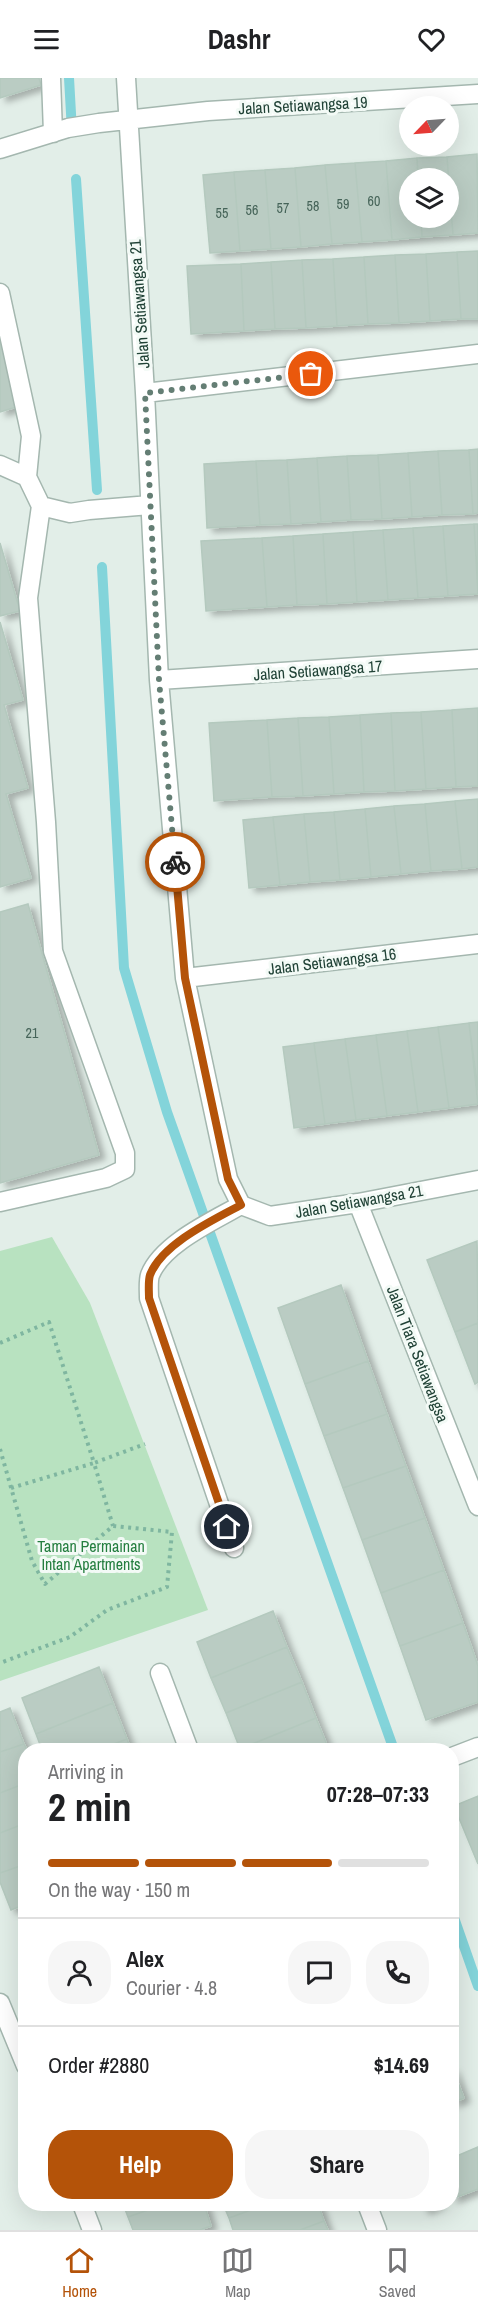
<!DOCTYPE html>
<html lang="en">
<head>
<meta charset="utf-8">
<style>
  :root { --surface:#fff; --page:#f6f6f6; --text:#202124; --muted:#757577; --line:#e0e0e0; --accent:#b45309 }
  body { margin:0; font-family:"Archivo Narrow",sans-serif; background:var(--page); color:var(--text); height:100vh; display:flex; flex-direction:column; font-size:22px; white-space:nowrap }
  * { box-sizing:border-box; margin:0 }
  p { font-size:20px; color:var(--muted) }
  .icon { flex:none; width:33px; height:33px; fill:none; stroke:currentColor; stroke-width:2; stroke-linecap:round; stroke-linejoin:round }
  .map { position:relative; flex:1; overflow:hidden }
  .details { position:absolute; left:18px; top:1665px; width:441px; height:468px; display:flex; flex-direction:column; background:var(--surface); border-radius:24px; box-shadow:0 6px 24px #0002 }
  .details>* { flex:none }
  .needle { width:39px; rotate:245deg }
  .fabs { position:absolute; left:399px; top:18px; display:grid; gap:12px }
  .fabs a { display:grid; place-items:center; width:60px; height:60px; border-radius:50%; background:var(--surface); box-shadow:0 6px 24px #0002; font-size:30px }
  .pin { position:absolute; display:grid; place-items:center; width:51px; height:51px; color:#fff; margin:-26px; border:3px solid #fff; border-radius:50%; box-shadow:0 2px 6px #0007 }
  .courier { position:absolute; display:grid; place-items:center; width:60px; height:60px; margin:-30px; border:4px solid #b45309; border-radius:50%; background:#fff; color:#222; box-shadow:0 2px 8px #0007 }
  .overview em { font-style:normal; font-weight:700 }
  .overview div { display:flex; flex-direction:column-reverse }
  .overview { display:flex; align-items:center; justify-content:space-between; height:102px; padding:0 30px }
  h1 { font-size:39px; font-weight:700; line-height:45px }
  .bar { display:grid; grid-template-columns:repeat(4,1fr); gap:9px 6px; align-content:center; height:72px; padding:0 30px }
  .bar i { height:8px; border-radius:4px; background:var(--line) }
  .bar .selected { background:var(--accent) }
  .bar p { grid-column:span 4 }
  .line { display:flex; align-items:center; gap:15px; padding:0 30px; border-top:2px solid var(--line) }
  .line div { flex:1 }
  .round { display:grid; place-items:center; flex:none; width:63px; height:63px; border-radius:24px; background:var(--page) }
  .action { display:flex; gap:12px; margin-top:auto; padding:12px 30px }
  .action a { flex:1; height:69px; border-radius:24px; background:var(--accent); color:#fff; font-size:24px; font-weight:700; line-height:69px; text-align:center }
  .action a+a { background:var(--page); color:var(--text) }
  header { display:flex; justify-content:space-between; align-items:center; height:78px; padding:0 30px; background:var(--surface); font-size:27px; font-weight:700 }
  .tab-bar { display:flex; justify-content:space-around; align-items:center; height:84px; border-top:2px solid var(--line); background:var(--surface); font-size:16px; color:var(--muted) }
  .tab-bar a { display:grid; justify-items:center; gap:3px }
  .tab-bar .selected { color:var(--accent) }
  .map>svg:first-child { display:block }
  .green { fill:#b8e2c0 }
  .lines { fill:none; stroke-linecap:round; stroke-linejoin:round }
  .stream { stroke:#83d4da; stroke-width:10 }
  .building { fill:#baccc3; stroke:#b4c9be; stroke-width:1.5; filter:url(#shadow) }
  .minor-casing { stroke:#a4b7af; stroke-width:21 }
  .path { stroke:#7fb6a0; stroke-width:4; stroke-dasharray:3 4.5; stroke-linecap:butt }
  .minor { stroke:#fff; stroke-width:18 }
  .done { stroke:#647e74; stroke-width:6; stroke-dasharray:0 10.8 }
  .route { stroke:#b45309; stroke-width:8 }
  .labels { text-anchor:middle; stroke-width:6; stroke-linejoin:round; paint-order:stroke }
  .number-label { font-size:14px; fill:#466459 }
  .street-label { font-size:16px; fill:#204236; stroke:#f3faf6 }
  .park-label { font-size:16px; fill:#247e3f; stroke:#f3faf6 }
</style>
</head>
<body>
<header><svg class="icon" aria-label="menu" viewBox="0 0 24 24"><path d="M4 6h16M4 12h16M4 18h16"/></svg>Dashr<svg class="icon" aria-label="heart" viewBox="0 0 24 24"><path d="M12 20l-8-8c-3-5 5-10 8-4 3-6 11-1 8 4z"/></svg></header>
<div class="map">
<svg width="478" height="2152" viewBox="0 0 478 2152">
  <defs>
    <filter id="shadow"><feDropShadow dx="6" dy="4" stdDeviation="3" flood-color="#0004"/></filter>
  </defs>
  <rect width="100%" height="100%" fill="#e2eee8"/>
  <!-- green -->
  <path class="green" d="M52,1159L90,1225L208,1532L0,1603V1173Z"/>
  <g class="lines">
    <!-- stream -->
    <path class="stream" d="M69,0L72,53
      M76,101L97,412
      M102,489L124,890L167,1034L394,1672
      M452,1834L478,1908"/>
  </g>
  <!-- building -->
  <path class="building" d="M0,0H39L41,7L0,20Z
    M477,76L478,155L453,157L447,79Z
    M447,79L453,157L422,159L421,140H448V100H418L417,80Z
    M417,80L418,100H410V140H421L422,159L392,162L386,83Z
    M386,83L392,162L362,164L355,85Z
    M355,85L362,164L332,166L325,87Z
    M325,87L332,166L301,169L295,90Z
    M295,90L301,169L271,171L265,92Z
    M265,92L271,171L240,173L234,94Z
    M234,94L240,173L210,175L203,97Z
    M478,173V241H461L457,174Z
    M457,174L461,241L430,243L426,176Z
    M426,176L430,243L399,245L395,177Z
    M395,177L399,245L368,246L364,179Z
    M364,179L368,246L337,248L333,181Z
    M333,181L337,248L306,250L302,182Z
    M302,182L306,250L275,251L271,184Z
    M271,184L275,251L244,253L241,186Z
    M241,186L244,253L191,256L187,188Z
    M0,253L23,327L0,334Z
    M478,371V435L473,436L469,372Z
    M469,372L473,436L442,437L438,373Z
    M438,373L442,437L412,439L408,375Z
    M408,375L412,439L382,441L378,377Z
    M378,377L382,441L351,442L347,378Z
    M347,378L351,442L321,444L317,380Z
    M317,380L321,444L291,446L287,382Z
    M287,382L291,446L260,447L256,383Z
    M256,383L260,447L207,450L204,386Z
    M474,446H478V510Z
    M474,446L478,516L448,518L443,448Z
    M443,448L448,518L418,520L413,450Z
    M413,450L418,520L388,522L383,452Z
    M383,452L388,522L357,524L353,454Z
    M353,454L357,524L327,526L323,456Z
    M323,456L327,526L297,527L293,458Z
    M293,458L297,527L267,529L262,460Z
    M262,460L267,529L206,533L201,463Z
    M0,465L20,533L0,538Z
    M0,544L23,622L4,627L28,710L6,716L31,800L0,809Z
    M478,630V708L456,709L452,632Z
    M452,632L456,709L426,711L421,634Z
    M421,634L426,711L395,713L391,635Z
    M391,635L395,713L364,714L360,637Z
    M360,637L364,714L334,716L329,639Z
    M329,639L334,716L303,718L298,640Z
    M298,640L303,718L272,719L267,642Z
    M267,642L272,719L214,723L209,645Z
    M478,721V789L462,791L455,723Z
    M455,723L462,791L431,793L425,726Z
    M425,726L431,793L401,796L394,728Z
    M394,728L401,796L371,799L365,731Z
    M365,731L371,799L340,802L334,734Z
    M334,734L340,802L310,804L304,736Z
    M304,736L310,804L280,807L273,739Z
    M273,739L280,807L249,810L243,742Z
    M28,826L99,1077L0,1105V834Z
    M478,944V1012L469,945Z
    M469,945L478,1026L449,1030L438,949Z
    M438,949L449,1030L418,1034L407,953Z
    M407,953L418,1034L387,1038L376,957Z
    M376,957L387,1038L356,1042L345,961Z
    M345,961L356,1042L325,1046L314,965Z
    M314,965L325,1046L294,1050L283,969Z
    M477,1163L478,1245L455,1254L427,1182Z
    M341,1207L368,1283L305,1306L278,1230Z
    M478,1245V1304L475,1306L455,1254Z
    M368,1283L387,1336L324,1358L305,1306Z
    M387,1336L406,1388L343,1410L324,1358Z
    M406,1388L425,1440L362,1462L343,1410Z
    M425,1440L444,1492L381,1515L362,1462Z
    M444,1492L463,1545L400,1568L381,1515Z
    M273,1533L287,1569L211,1600L197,1564Z
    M463,1545L478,1588V1624L426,1642L400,1568Z
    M287,1569L302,1604L226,1635L211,1600Z
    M99,1589L113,1625L36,1656L22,1620Z
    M302,1604L316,1640L240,1671L226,1635Z
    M113,1625L127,1661L98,1672H42L36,1656Z
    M10,1630L24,1666L0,1674V1634Z
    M316,1640L329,1672H240V1671Z
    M127,1661L131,1672H98Z
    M24,1666L27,1672L26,1705L0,1715V1674Z
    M26,1705V1745L0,1755V1715Z
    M478,1718V1786L454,1728Z
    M26,1745V1786L0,1795V1755Z
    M26,1786V1826L11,1832L0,1804V1795Z
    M452,1989L464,2020L452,2025Z
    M478,2069V2111L452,2121V2080Z
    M123,2126H165L128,2139Z
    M165,2126H204L211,2148L200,2152H133L128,2139Z
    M223,2126H267L229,2140Z
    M267,2126H318L324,2143L300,2152H233L229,2140Z
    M421,2126H440L424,2132Z
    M324,2143L328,2152H300Z"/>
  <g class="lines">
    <defs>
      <path id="minor" d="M51,0L53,55
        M126,0L145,315L159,602L185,900L228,1101L241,1127L270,1138L358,1125L478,1102
        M0,71L68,50L99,45L208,33L478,16
        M0,215L31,358L27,399
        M145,315L478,276
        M0,387L27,399L41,428
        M159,602L478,581
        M185,900L478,866
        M0,1124L106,1100L125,1091V1075L53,873L46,744L28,520L41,428L70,435L89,432L150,427
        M358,1125L478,1428
        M234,1470L149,1220C149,1213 148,1203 150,1197C162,1166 213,1143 241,1127
        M160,1595L189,1672
        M452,1679L478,1669
        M0,1925L26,1988
        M82,2126L92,2152
        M367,2126L377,2152"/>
    </defs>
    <!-- minor casing -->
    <use href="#minor" class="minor-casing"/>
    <!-- path -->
    <path class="path" d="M0,1265L49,1244L94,1385L145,1366
      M0,1371L32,1483L45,1506L113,1448L172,1454L167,1509L107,1532L70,1559L0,1585
      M11,1410L94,1385L113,1448"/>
    <!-- minor -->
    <use href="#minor" class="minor"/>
  </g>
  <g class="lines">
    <!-- done -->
    <path class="done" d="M175,784L159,602L145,315L311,296"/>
    <!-- route -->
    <path class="route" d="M175,784L185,900L228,1101L241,1127C213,1142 162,1166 150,1197C148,1203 149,1213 149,1220L227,1449"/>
  </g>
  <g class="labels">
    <!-- number labels -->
    <g class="number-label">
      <text x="374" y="128">60</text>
      <text x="343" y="131">59</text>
      <text x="313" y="133">58</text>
      <text x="283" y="135">57</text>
      <text x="252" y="137">56</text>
      <text x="222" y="140">55</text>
      <text x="32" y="960">21</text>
    </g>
    <!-- street labels -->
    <g class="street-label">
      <text transform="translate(303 27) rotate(-3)" y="6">Jalan Setiawangsa 19</text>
      <text transform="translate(139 226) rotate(-94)" y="6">Jalan Setiawangsa 21</text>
      <text transform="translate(318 592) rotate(-4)" y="6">Jalan Setiawangsa 17</text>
      <text transform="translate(332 883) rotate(-7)" y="6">Jalan Setiawangsa 16</text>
      <text transform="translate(359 1123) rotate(-10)" y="6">Jalan Setiawangsa 21</text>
      <text transform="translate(418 1276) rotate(69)" y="6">Jalan Tiara Setiawangsa</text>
    </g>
    <!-- park labels -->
    <g class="park-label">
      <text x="91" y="1474">Taman Permainan<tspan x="91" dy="18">Intan Apartments</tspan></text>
    </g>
  </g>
</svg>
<div class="fabs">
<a><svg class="needle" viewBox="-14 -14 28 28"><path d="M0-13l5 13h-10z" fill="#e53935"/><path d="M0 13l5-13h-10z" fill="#757577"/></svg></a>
<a><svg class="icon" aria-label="layers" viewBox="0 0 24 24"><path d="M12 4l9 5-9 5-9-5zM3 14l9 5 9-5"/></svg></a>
</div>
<div class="pin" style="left:311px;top:296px;background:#ea580c"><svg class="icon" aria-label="bag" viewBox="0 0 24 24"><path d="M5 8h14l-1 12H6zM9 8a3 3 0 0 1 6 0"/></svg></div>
<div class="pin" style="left:227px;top:1449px;background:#1f2937"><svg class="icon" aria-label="home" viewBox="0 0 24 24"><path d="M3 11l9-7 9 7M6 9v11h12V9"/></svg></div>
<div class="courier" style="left:175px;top:784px"><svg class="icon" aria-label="bike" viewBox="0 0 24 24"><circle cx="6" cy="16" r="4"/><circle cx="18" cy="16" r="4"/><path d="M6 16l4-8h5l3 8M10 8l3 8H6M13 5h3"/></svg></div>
<section class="details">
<div class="overview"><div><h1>2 min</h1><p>Arriving in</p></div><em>07:28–07:33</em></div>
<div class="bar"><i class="selected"></i><i class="selected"></i><i class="selected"></i><i></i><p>On the way · 150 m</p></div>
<div class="line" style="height:108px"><a class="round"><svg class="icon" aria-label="person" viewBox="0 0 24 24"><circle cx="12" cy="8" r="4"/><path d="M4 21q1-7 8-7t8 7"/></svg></a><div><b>Alex</b><p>Courier · 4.8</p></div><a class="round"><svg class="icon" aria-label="chat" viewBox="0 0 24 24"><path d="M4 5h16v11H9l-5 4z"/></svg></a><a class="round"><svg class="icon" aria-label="phone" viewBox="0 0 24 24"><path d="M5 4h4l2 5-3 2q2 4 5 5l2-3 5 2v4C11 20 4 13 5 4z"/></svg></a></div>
<div class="line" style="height:78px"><div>Order #2880</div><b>$14.69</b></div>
<div class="action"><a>Help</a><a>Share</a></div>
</section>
</div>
<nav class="tab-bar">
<a class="selected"><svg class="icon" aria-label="home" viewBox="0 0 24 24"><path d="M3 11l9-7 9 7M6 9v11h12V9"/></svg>Home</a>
<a><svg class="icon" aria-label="map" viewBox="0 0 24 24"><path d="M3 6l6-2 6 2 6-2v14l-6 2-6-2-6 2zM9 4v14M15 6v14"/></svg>Map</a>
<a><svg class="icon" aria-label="saved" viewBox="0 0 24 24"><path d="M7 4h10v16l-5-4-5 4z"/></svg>Saved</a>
</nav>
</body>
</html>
